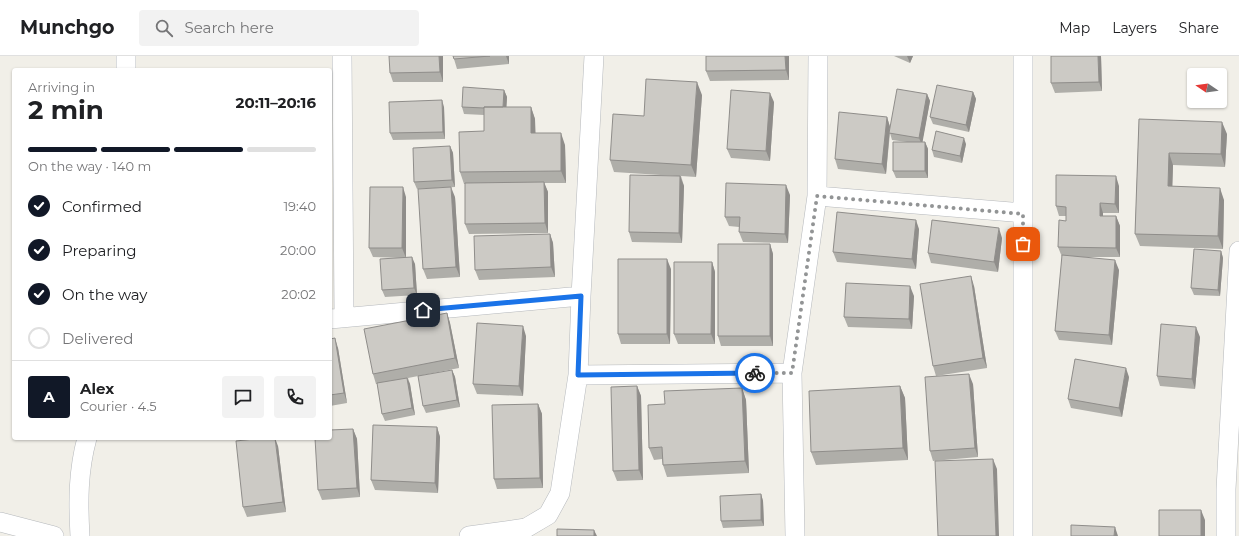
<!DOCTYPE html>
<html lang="en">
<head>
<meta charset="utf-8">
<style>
  :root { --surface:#fff; --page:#f2f2f2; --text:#202124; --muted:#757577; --line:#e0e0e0; --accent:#111827 }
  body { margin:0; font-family:Montserrat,sans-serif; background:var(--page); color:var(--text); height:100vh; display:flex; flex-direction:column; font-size:15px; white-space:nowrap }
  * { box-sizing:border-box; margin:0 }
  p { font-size:13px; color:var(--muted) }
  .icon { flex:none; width:22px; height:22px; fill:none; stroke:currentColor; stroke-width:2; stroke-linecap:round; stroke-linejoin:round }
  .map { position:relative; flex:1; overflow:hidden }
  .drawer { position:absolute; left:12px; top:12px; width:320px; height:372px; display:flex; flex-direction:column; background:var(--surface); border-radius:4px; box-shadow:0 1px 3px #0004 }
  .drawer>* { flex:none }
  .needle { width:26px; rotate:283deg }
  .fabs { position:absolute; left:1187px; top:12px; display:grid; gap:8px }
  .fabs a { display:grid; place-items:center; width:40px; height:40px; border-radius:4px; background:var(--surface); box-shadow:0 1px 3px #0004; font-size:20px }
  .pin { position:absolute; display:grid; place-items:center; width:34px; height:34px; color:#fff; margin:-17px; border-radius:8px; box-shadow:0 2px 6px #0006 }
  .courier { position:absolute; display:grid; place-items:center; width:40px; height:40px; margin:-20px; border:3px solid #1a73e8; border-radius:50%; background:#fff; color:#222; box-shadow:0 1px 5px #0007 }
  .overview em { font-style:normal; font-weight:700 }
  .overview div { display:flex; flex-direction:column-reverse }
  .overview { display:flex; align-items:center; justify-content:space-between; height:68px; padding:0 16px }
  h1 { font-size:26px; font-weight:700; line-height:30px }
  .bar { display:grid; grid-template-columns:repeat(4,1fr); gap:6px 4px; align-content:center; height:48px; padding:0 16px }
  .bar i { height:5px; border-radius:3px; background:var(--line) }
  .bar .selected { background:var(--accent) }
  .bar p { grid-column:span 4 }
  .line { display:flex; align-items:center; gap:10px; padding:0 16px; border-top:1px solid var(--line) }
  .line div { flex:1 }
  .round { display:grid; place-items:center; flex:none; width:42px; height:42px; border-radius:4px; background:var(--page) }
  ol { padding:0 16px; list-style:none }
  li { display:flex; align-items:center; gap:12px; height:44px }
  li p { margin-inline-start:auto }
  li .icon { padding:4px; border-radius:50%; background:var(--accent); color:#fff; stroke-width:4 }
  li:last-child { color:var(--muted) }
  li i { width:22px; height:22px; border:2px solid var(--line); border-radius:50% }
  header { display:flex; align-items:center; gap:24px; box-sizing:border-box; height:56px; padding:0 20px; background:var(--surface); border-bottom:1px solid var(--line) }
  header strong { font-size:19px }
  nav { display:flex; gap:22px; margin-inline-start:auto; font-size:14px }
  .search { width:280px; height:36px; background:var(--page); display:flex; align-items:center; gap:10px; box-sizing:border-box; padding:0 14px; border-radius:4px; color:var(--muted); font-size:15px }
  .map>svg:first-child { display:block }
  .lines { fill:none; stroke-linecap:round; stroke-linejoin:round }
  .street-casing { stroke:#b5b8bc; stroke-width:20 }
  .street { stroke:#fff; stroke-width:19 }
  .wall { fill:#afaea9 }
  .shaded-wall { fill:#8f8d8a }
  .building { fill:#cccac5; stroke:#8f8d8a }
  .done { stroke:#929495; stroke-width:4; stroke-dasharray:0 7.2 }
  .route { stroke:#1a73e8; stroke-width:5 }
</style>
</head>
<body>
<header>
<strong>Munchgo</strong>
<div class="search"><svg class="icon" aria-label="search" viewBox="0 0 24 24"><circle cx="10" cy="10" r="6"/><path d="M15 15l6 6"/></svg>Search here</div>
<nav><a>Map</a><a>Layers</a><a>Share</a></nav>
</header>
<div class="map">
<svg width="1239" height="480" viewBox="0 0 1239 480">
  <rect width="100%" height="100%" fill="#f1efe8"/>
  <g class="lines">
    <defs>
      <path id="street" d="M342,0L344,261
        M1023,0V480
        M126,14V0
        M817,140L1023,157
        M330,263L581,240
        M578,319L792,317
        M0,466L54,480
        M80,480C78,446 78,415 87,382
        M469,480L526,472L548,459L560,437L578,319L581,240L594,0
        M795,480L792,317L817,140L818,0
        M1226,480V433L1239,195"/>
    </defs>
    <!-- street casing -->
    <use href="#street" class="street-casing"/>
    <!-- street -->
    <use href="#street" class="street"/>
  </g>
  <!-- wall -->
  <path class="wall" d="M443,0V26H393L390,17Z
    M453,0H509V8L457,13L454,3Z
    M789,0V24L710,25L706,15Z
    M894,0H913L910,7Z
    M1051,0H1101L1102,35L1055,37L1051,27Z
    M504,34L507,41L506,51H531L535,63V77L565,89L566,127H544L548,136V177L469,178L465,168V128H464L460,116L484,75V59L464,58L462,51Z
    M973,36L976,43L969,76L933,68L930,61Z
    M927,38L930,45L922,86H925L928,93V122H896L893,115L907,86L892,84L890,77L886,118L838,113L835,103L887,61L890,71Z
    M702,39L696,121L681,120L684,130L682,187L632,186L629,176L676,120L614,116L610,104L644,60Z
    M774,46L770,105L731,102L727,93Z
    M444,51L445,83L393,84L390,77Z
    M1139,63L1227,78L1225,111L1173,109L1172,131L1224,144L1223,193L1140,190L1135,178Z
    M966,88L962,107L934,101L932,94Z
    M450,90L453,97L455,131L417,133L414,126Z
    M1119,130V157H1103V160H1116L1120,170V201H1083L1119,214L1112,289L1059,284L1055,275L1062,201L1058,191L1066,165V160H1059L1056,150Z
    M790,139L788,187L743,186L739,176V171L729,170L725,161Z
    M406,141V202L415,208L417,239L385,241L382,234L404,202L373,201L369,192Z
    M455,141L460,221L427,223L423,213Z
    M919,173L916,213L837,206L833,196Z
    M550,178L553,187L555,221L479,224L475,214Z
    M1002,182L998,216L931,207L928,197Z
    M770,188L773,198V290H721L718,280Z
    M1221,195L1223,202L1220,240L1194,239L1191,232Z
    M712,206L715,216V288H678L674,278Z
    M671,213L670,288H621L618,278Z
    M974,230L987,312L936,320L933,310Z
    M914,240L912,273L848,271L844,261Z
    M447,257L450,267L459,312L408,322L410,328L415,359L385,365L382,358L378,328H376L373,318Z
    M526,280L523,340L477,338L473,328Z
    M1200,281L1195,333L1160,330L1157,320Z
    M330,283L338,292L347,347L330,350Z
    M452,314L455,321L460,351L426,357L423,350Z
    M1129,321L1122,361L1071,352L1068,343Z
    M973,328L978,401L933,405L930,395Z
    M637,330L641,340L643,424L617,425L613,415Z
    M900,330L905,342L908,404L816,409L811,396Z
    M742,332L746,344L749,417L667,421L663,409L662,403L654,404L649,392L665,348Z
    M538,348L542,358L543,432L497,433L494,423Z
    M437,371L440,381L438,437L375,434L371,424Z
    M353,373L357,383L360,441L322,444L318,434Z
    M278,390L286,456L247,461L243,451Z
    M761,438L763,445L764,470L723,472L721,465Z"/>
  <!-- shaded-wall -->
  <path class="shaded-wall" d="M439,0H443V26L440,16Z
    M506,0H509V8Z
    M785,0H789V24L786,14Z
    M907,0H913L910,7Z
    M1098,0H1101L1102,35L1099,26Z
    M697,26L702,39L696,121L691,109Z
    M504,34L507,41L506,60L503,53Z
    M973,36L976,43L969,76L966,69Z
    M770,37L774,46L770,105L766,95Z
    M927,38L930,45L922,89L919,82Z
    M442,44L444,51L445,83L443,76Z
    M531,51L535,63L536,89L531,77Z
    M887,61L890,71L886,118L882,108Z
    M1222,66L1227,78L1225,111L1221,98Z
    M561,77L565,89L566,127L561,115Z
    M964,82L966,88L962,107L960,100Z
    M925,86L928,93V122L925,115Z
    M450,90L453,97L455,131L452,124Z
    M1169,97L1173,109L1172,143L1168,130Z
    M680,120L684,130L682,187L679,177Z
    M1116,120L1119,130V157L1115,148Z
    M544,126L548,136V177L545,167Z
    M786,129L790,139L788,187L785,178Z
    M403,131L406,141V202L402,192Z
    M451,131L455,141L460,221L456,211Z
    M1220,132L1224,144L1223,193L1218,180Z
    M1100,147L1103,157V170L1100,160Z
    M1116,160L1120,170V201L1116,192Z
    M916,164L919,173L916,213L912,203Z
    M999,172L1002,182L998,216L994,206Z
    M550,178L553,187L555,221L551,211Z
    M770,188L773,198V290L770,280Z
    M1221,195L1223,202L1220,240L1218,234Z
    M412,201L415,208L417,239L414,232Z
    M667,203L671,213L670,288L667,278Z
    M1115,204L1119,214L1112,289L1109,279Z
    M712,206L715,216V288L711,278Z
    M971,220L974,230L987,312L983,302Z
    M910,230L914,240L912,273L909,263Z
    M447,257L450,267L459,312L455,302Z
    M523,270L526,280L523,340L519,330Z
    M1196,271L1200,281L1195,333L1192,323Z
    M335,282L338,292L347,347L344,337Z
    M1126,312L1129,321L1122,361L1119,352Z
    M452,314L455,321L460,351L457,344Z
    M969,318L973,328L978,401L975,392Z
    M407,322L410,328L415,359L412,352Z
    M637,330L641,340L643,424L639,414Z
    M900,330L905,342L908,404L903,392Z
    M742,332L746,344L749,417L745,405Z
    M538,348L542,358L543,432L540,422Z
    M437,371L440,381L438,437L435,427Z
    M353,373L357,383L360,441L357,432Z
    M275,382L278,390L286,456L283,446Z
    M993,403L997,413L999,480H996Z
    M761,438L763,445L764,470L761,464Z
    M1201,454L1205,464V480H1201Z
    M1115,471L1118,480H1114Z
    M594,474L597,480H594Z"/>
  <!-- building -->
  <path class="building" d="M389,0H439L440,16L390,17Z
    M453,0H490L454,3Z
    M706,0H785L786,14L706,15Z
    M1051,0H1098L1099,26L1051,27Z
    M646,23L697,26L691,109L610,104L613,58L644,60Z
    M937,29L973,36L966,69L930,61Z
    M463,31L504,34L503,51H484V52L462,51Z
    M897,33L927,38L919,82L889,77Z
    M731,34L770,37L766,95L727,93Z
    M442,44L443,76L390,77L389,46Z
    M484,51H531V77H561V115L460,116L459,76L484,75Z
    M839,56L887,61L882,108L835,103Z
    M1139,63L1222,66L1221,98L1169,97L1168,130L1220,132L1218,180L1135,178Z
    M936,75L964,82L960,100L932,94Z
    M893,86H925V115H893Z
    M450,90L452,124L414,126L413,92Z
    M630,119L680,120L679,177L629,176Z
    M1056,119L1116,120L1115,148L1100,147V160H1116V192L1058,191L1059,164L1066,165V151L1056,150Z
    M544,126L545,167L465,168V127Z
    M726,127L786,129L785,178L739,176L740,161H725Z
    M370,131H403L402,192H369Z
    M451,131L456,211L423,213L418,133Z
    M837,156L916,164L912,203L833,196Z
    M932,164L999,172L994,206L928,197Z
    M550,178L551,211L475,214L474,180Z
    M718,188H770V280H718Z
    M1194,193L1221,195L1218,234L1191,232Z
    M1062,199L1115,204L1109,279L1055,275Z
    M412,201L414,232L382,234L380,203Z
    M618,203H667V278H618Z
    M674,206H712L711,278H674Z
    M971,220L983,302L933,310L920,228Z
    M846,227L910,230L909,263L844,261Z
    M447,257L455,302L373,318L364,273Z
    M477,267L523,270L519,330L473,328Z
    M1161,268L1196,271L1192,323L1157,320Z
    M335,282L344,337L330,339V283Z
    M1075,303L1126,312L1119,352L1068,343Z
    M452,314L457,344L423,350L418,320Z
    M969,318L975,392L930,395L925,321Z
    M407,322L412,352L382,358L377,327Z
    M637,330L639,414L613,415L611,331Z
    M900,330L903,392L811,396L809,335Z
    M742,332L745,405L663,409L662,391L649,392L648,349L665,348L664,335Z
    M538,348L540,422L494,423L492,349Z
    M373,369L437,371L435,427L371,424Z
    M353,373L357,432L318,434L315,382H330V374Z
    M263,382H275L283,446L243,451L236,385Z
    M993,403L996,480H938L935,405Z
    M761,438V464L721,465L720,440Z
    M1159,454H1201V480H1159Z
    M1071,469L1115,471L1114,480H1071Z
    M557,473L594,474V480H557Z"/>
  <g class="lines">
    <!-- done -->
    <path class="done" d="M755,317H792L817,140L1023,158V188"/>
    <!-- route -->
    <path class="route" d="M423,254L581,240L578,319L755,317"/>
  </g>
</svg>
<div class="fabs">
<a><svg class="needle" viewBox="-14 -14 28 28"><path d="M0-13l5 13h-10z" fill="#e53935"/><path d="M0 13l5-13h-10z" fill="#757577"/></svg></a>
</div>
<div class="pin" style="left:1023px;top:188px;background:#ea580c"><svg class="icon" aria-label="bag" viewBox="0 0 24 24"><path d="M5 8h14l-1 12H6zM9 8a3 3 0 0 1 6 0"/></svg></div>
<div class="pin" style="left:423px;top:254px;background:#1f2937"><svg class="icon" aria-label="home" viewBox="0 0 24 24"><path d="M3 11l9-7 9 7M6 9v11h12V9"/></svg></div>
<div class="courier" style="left:755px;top:317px"><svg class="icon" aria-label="bike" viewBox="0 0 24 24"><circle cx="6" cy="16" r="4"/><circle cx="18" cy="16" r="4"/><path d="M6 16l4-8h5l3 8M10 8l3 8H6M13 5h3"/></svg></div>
<section class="drawer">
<div class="overview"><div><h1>2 min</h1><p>Arriving in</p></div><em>20:11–20:16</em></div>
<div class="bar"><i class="selected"></i><i class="selected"></i><i class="selected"></i><i></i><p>On the way · 140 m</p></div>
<ol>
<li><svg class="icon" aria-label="check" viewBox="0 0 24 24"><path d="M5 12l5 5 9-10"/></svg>Confirmed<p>19:40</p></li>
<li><svg class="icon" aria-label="check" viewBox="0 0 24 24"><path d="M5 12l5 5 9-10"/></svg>Preparing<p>20:00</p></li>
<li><svg class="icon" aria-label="check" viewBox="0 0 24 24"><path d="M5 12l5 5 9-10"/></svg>On the way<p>20:02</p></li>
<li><i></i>Delivered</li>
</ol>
<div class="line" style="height:72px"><b class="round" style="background:var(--accent);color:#fff">A</b><div><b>Alex</b><p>Courier · 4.5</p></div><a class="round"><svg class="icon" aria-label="chat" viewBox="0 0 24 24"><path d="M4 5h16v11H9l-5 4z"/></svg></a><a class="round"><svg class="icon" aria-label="phone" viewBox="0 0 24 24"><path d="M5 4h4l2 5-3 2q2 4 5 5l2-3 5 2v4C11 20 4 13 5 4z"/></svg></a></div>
</section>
</div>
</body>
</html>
